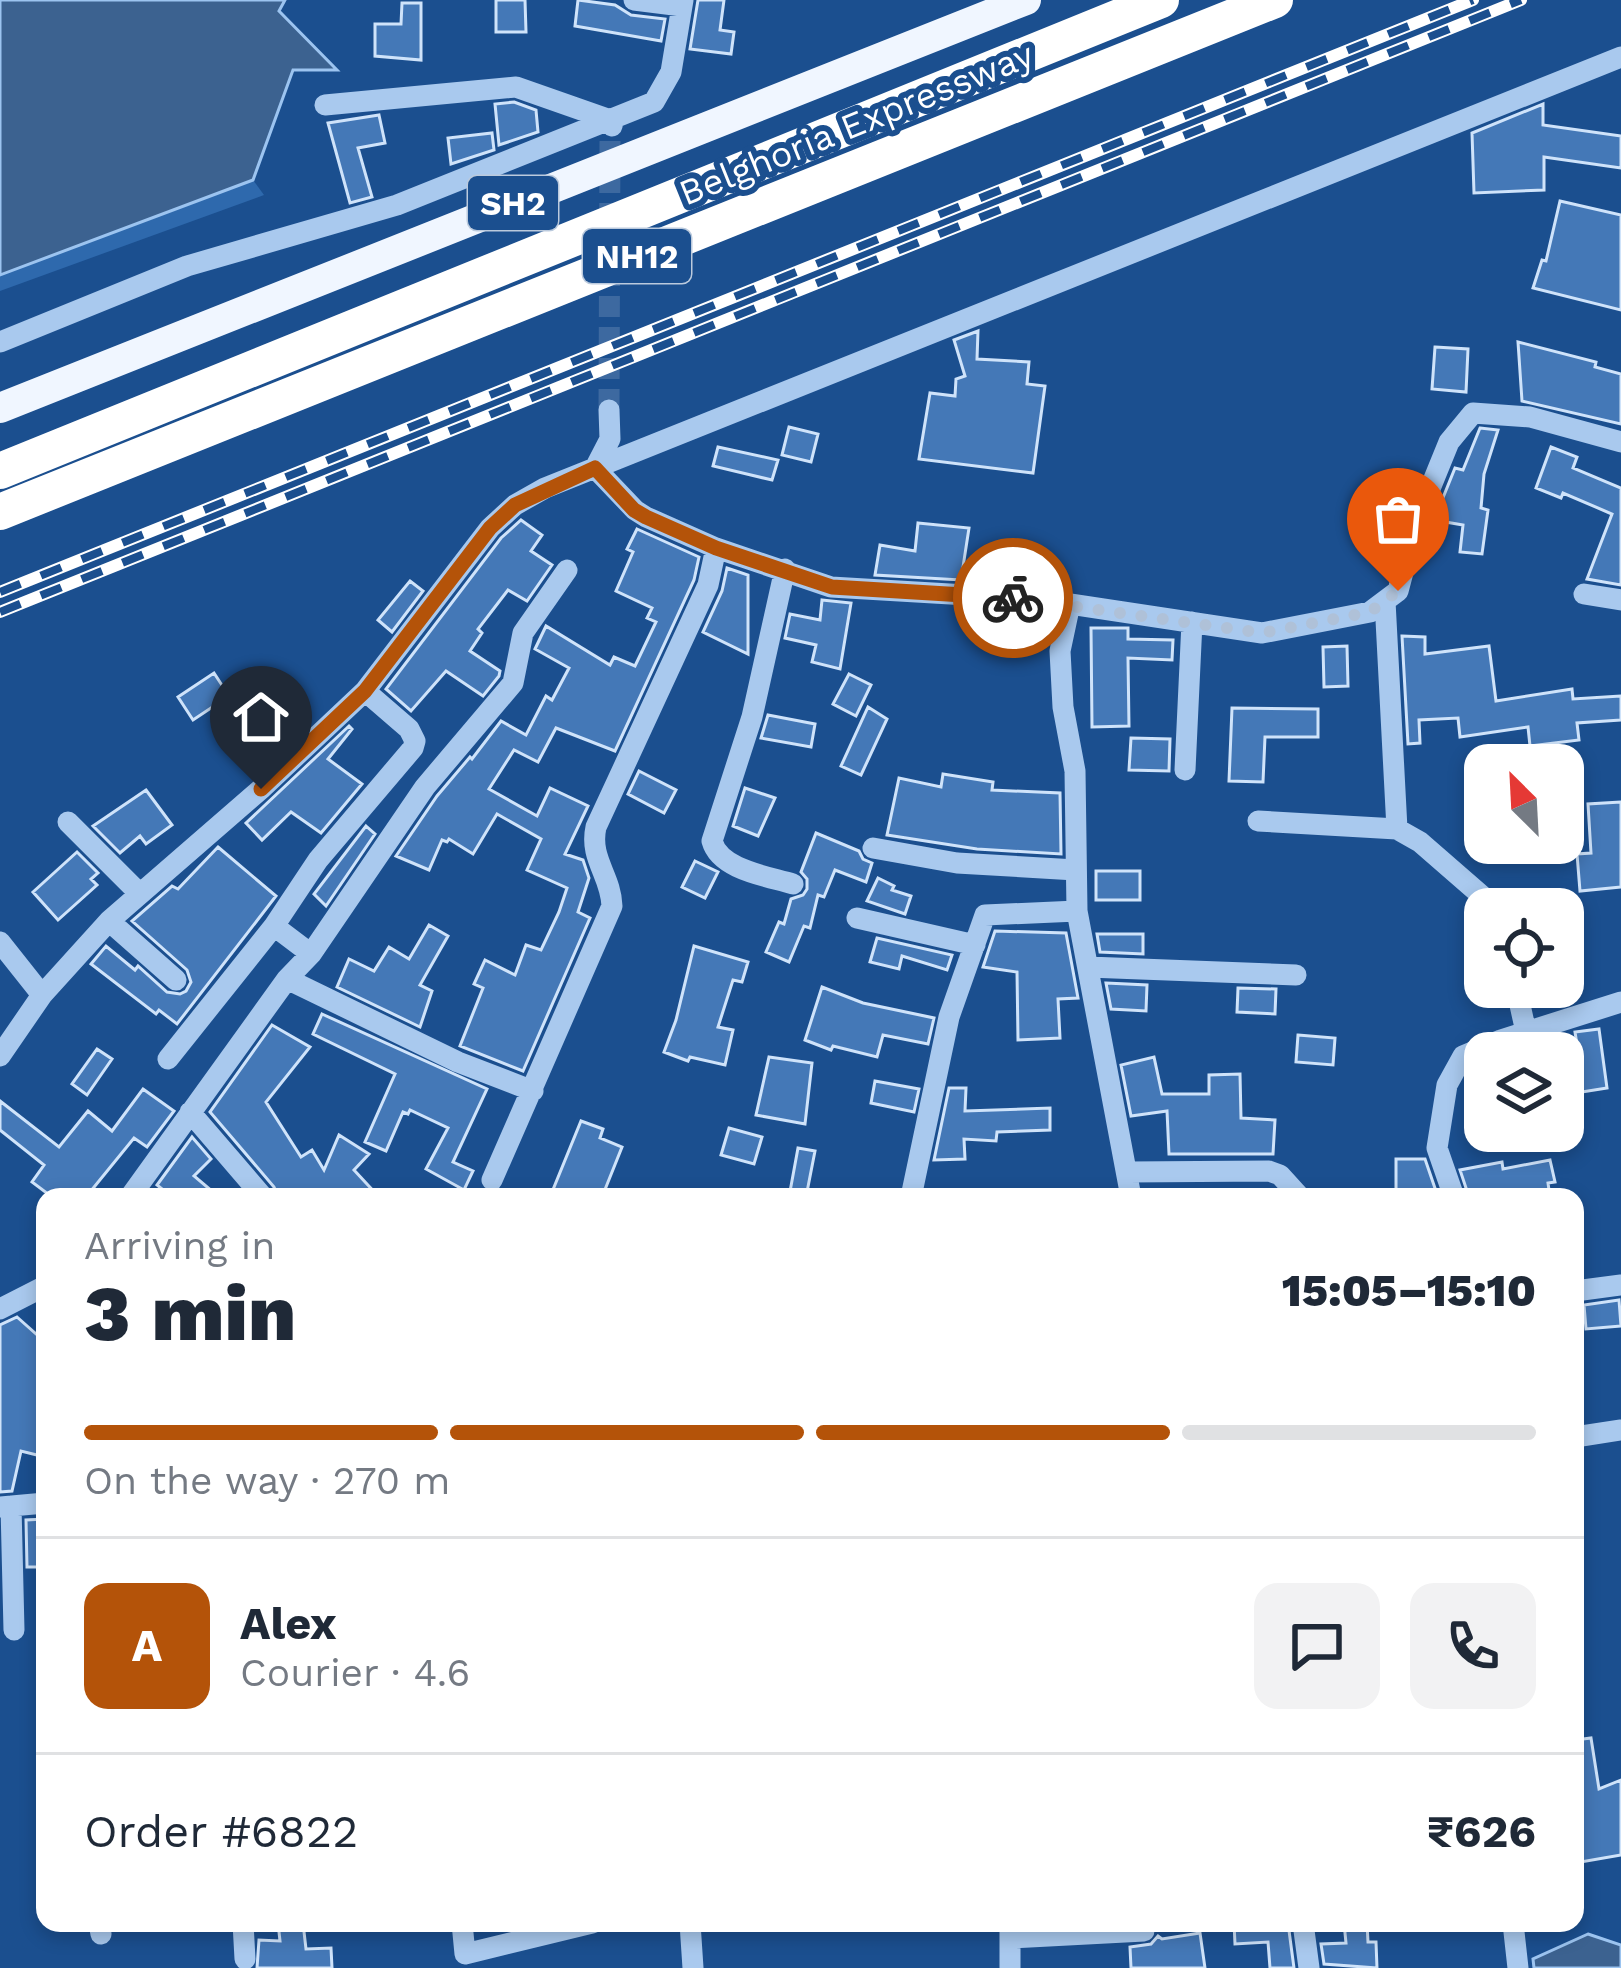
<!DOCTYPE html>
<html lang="en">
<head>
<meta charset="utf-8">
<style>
  :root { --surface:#fff; --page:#f2f2f3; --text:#1f2937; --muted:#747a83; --line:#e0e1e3; --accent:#b45309 }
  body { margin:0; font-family:"Work Sans",sans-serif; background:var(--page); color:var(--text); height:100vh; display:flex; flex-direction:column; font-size:45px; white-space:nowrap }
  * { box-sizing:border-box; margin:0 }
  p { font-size:39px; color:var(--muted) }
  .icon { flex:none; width:66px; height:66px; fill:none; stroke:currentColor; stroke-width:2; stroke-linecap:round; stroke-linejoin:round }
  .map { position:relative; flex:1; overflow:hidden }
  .side { position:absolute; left:36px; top:1188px; width:1548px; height:744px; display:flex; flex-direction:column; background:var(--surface); border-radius:24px; box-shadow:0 6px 18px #0003 }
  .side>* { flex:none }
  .needle { width:78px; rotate:336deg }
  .tools { position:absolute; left:1464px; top:744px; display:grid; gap:24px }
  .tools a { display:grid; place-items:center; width:120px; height:120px; border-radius:24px; background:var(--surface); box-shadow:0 6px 18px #0003; font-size:60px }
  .pin { position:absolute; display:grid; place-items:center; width:102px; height:102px; color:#fff; margin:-123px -51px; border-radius:50% 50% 50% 0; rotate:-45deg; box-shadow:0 0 12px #0007 }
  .pin .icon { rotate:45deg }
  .courier { position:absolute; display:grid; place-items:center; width:120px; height:120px; margin:-60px; border:9px solid #b45309; border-radius:50%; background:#fff; color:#222; box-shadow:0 3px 15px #0007 }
  .summary em { font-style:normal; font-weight:800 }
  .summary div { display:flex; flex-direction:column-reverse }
  .summary { display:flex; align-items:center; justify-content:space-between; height:204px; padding:0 48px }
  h1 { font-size:78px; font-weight:800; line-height:90px }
  .bar { display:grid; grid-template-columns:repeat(4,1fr); gap:18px 12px; align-content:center; height:144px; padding:0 48px }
  .bar i { height:15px; border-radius:9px; background:var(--line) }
  .bar .on { background:var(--accent) }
  .bar p { grid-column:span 4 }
  .line { display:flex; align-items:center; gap:30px; padding:0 48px; border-top:3px solid var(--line) }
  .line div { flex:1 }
  .round { display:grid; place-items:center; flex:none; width:126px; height:126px; border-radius:24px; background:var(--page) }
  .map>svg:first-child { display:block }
  .green { fill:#2e69ad }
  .water { fill:#3c6290; stroke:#9cc4f0; stroke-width:3 }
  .building { fill:#4478b7; stroke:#cfe3fa; stroke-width:3 }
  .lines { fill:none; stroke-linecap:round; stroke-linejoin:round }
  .minor-tunnel { stroke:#3d69a0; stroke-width:21; stroke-dasharray:21 10; stroke-linecap:butt }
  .minor { stroke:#a9c9ee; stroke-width:21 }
  .major { stroke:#f0f6ff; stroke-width:30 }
  .highway { stroke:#fff; stroke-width:36 }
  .rail-casing { stroke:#fff; stroke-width:12 }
  .rail { stroke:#1b4f8f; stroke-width:8; stroke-dasharray:22; stroke-linecap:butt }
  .done { stroke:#afc1d8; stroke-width:12; stroke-dasharray:0 21.6 }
  .route { stroke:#b45309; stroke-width:15 }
  .labels { text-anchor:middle; stroke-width:12; stroke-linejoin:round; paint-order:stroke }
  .shield { fill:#1b4f8f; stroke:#bbcadd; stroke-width:3 }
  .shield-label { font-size:33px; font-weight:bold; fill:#fff }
  .street-label { font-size:36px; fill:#fff; stroke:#1b4f8f }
</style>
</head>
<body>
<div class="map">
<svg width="1621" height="1968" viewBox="0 0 1621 1968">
  <rect width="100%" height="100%" fill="#1b4f8f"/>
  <!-- green -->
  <path class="green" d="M253,180L264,195L0,291V275Z"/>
  <!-- water -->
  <path class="water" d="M0,0H285L279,11L337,70H293L253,180L0,275Z
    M1588,1934L1621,1945V1968H1534L1533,1959Z"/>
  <!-- building -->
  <path class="building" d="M496,0H525L526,32H496Z
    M578,0L615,5L631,15L665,19L661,41L575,26Z
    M698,0H724L720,30L734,32L731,54L690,49Z
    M402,3H421V60L375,56V24H401Z
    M514,102L536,110L538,132L499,145L495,104Z
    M1543,104V125L1621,136V168L1544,157V190L1474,193L1472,133Z
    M379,115L385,143L358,148L372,197L350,203L328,123Z
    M492,133L494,150L451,164L448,138Z
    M1560,201L1621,215V310L1533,288L1542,260L1546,261Z
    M978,331L977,359L1029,362L1027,384L1045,386L1033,473L919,459L930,393L955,396L956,379L965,376L954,340Z
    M1518,342L1596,362L1595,367L1621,374V424L1522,401Z
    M1435,347L1468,349L1466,392L1432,389Z
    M789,427L818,434L811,462L782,455Z
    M1480,428L1498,430L1484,474L1481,508L1488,510L1482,554L1460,552L1463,525L1434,520L1455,468L1463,470Z
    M718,447L778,460L772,480L713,466Z
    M1551,447L1577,457L1573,468L1621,488V585L1587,579L1612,514L1563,493L1561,498L1536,488Z
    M521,520L542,535L531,551L552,565L527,601L508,590L478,629L482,633L470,651L500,671L499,676L483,696L446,671L411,711L386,689L501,538Z
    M918,523L969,528L961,580L875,575L880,545L915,551Z
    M637,529L699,557L694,580L615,751L556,728L538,762L514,750L489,789L537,816L550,788L588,806L565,854L583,860L589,878L578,912L590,918L523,1071L460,1046L483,988L474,984L485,960L515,975L526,945L541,950L559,912L567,888L527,870L541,839L497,814L473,854L449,839L447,842L442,840L429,870L396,856L437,796L470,757L472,759L501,721L526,735L546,696L552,700L569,668L535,649L546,626L610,665L614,657L635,666L656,622L647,618L652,608L616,591L633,552L627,549Z
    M727,568L748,575V654L703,632L722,591Z
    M410,581L423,591L392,632L378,620Z
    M822,600L851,603L840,669L812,662L816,645L785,638L790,614L820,620Z
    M1091,628H1128V639L1173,640L1172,660L1128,658L1129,726L1092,727Z
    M1402,636L1425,637V654L1489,646L1496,701L1572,689L1573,699L1621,696V720L1577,723L1579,740L1530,746L1528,727L1460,737L1458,718L1419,720L1420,743L1408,744Z
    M1347,646L1348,686L1324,687L1323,647Z
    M214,673L229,696L193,720L178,697Z
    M849,674L871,685L856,716L833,704Z
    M868,707L887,719L861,775L841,766Z
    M1232,708L1318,709V737H1265L1263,782L1229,781Z
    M768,715L815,724L811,747L761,738Z
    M349,726L352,729L328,759L362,784L321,833L291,812L262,840L246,823Z
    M1131,738L1170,739L1169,771L1129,770Z
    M639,771L676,790L664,813L628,794Z
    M943,774L993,782L992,790L1060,793L1061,854L977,849L887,835L899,778L941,787Z
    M745,788L775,798L758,836L733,826Z
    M146,790L172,825L146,844L140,836L120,853L93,826Z
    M1621,802V887L1580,891L1577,854L1591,853L1588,804Z
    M366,826L375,834L326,906L314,894Z
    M816,833L859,851L863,859L872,863L866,882L835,870L824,897L818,895L810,928L804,926L789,962L766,952L779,922L784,924L791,899L803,895L807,889V879L801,872Z
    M218,847L276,896L177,1024L159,1010L156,1014L91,964L106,946L135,970L138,966L167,992L180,994L186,991L191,982L187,970L132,921L172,886L178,889Z
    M77,852L98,873L91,879L97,885L58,920L33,892Z
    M695,861L718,872L705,898L682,887Z
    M1096,871H1140V900H1096Z
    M878,878L894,886L892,890L911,896L905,914L867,901Z
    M429,925L448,936L420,985L432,991L420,1027L337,987L349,959L374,971L389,947L409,959Z
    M995,931L1066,933L1078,998L1058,999L1060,1038L1018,1040L1017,972L983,967Z
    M1097,934H1143V954L1100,952Z
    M877,938L952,955L947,970L902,956L899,969L870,962Z
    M694,946L748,962L742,982L733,980L718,1027L733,1030L725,1065L690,1057L688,1061L664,1052L676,1020Z
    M1106,983L1147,985L1146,1011L1111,1009Z
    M822,987L863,1003L934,1018L928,1044L883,1035L877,1057L833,1046L831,1050L805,1040Z
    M1238,988L1276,989L1275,1014L1237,1012Z
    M322,1014L487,1089L453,1162L473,1171L464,1190L426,1169L448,1128L410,1110L408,1114L403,1112L386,1151L365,1142L395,1074L313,1034Z
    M272,1025L310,1047L266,1102L301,1157L312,1150L324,1170L339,1135L369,1154L354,1170L379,1197H278L274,1187L210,1112Z
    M1599,1029L1607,1088L1563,1095V1054L1578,1051L1575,1032Z
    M1298,1035L1335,1038L1333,1065L1296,1062Z
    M97,1049L112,1059L87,1095L72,1084Z
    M769,1057L812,1063L805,1124L756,1115Z
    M1154,1057L1162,1094H1209V1075L1240,1074L1241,1118L1275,1120L1273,1154H1169L1167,1111L1131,1116L1121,1065Z
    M875,1081L919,1089L914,1112L871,1103Z
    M949,1088H966L965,1111L1050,1108V1130L997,1132L996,1141L964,1139L965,1159L934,1160Z
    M143,1089L174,1111L147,1147L134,1138L86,1197H52L32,1182L44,1165L0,1130V1101L59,1147L88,1111L112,1131Z
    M581,1121L603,1129L600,1138L622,1147L602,1197H550Z
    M729,1128L762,1137L754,1164L721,1155Z
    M192,1137L211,1159L194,1176L219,1197H172L157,1185Z
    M798,1148L815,1151L806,1197H789Z
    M1396,1159H1425L1438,1197H1396Z
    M1550,1160L1555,1182L1548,1183L1550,1197H1469L1460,1170L1502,1162L1503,1169Z
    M1619,1300L1621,1326L1586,1329L1584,1305Z
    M17,1317L45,1342V1457L21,1451L12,1491L0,1492V1325Z
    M45,1519V1567H27L26,1520Z
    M1591,1738L1599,1789L1621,1780V1855L1575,1863V1740Z
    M278,1923H303L306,1949L331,1948L332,1968H257L259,1940L280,1941Z
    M1234,1923H1288L1294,1968H1270L1268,1942L1235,1944Z
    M1344,1923H1367L1368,1942H1376L1377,1968L1324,1964L1321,1944L1346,1943Z
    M1200,1933L1205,1968H1131L1130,1947L1151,1944L1158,1936L1162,1939Z"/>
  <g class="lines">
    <!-- minor-tunnel -->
    <path class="minor-tunnel" d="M609,410L610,136"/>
    <!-- minor -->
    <path class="minor" d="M634,0L682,6
      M325,105L516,87L613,121L612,126
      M0,342L187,266L397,205L654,102L671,72L683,0
      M609,410L610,439L595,468L635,510L646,517L716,548L831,587L1037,599L1262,633L1370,612L1398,591L1416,523L1449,442L1473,413L1530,417L1621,442
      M785,569L752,717L712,841C720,870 767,876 793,884
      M1584,594L1621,600
      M1385,601L1397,829
      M1070,604L1060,651L1063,707L1075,771L1077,911L1131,1197
      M1185,770L1192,622
      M1258,821L1397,829L1420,842L1497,909
      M68,822L140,894
      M873,848L957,863L1076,870
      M857,918L975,945
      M109,921L176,980
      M274,926L311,954
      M0,942L42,995
      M1088,967L1296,975
      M287,979L311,954L425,787L513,683L523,633L567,570
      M1516,987L1526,1032
      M0,1056L42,995L109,921L261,789L365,691L490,528L515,505L545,488L1621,57
      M168,1059L274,926L318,860L413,748L415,741L409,729L365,691
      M190,1112L263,1197
      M1128,1172L1269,1171L1280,1175L1300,1197
      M492,1180L612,906C611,875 589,859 596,827L708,585L716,548
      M130,1197L287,979L458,1062L533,1091
      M911,1197L949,1017L985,915L1077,911
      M1454,1197L1437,1148L1447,1085L1463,1056L1501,1040L1621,1002
      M1575,1291L1621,1285
      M0,1309L45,1286
      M1575,1437L1621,1430
      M11,1506L14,1630
      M0,1507L45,1503
      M99,1923L101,1934
      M243,1923L245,1959
      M462,1923L465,1954L592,1923
      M690,1923L693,1968
      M1303,1923L1309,1968
      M1513,1923L1518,1968
      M1011,1938L1144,1931
      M1010,1968V1924"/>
    <!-- major -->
    <path class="major" d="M0,408L1026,0"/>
    <!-- highway -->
    <path class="highway" d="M0,471L1161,0
      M0,512L1275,0"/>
    <defs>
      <path id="rail" d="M0,592L1473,0
        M0,612L1521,0"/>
    </defs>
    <!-- rail casing -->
    <use href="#rail" class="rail-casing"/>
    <!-- rail -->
    <use href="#rail" class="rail"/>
  </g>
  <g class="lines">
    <!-- done -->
    <path class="done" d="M1013,598L1262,633L1370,612L1398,591"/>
    <!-- route -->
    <path class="route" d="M261,789L365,691L490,528L515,505L595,468L634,510L646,517L716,548L832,587L1013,598"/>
  </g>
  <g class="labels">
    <!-- shield labels -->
    <g class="shield">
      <rect x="468" y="176" width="90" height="54" rx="9"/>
      <rect x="583" y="229" width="108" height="54" rx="9"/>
    </g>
    <g class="shield-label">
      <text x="513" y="215">SH2</text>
      <text x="637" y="268">NH12</text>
    </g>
    <!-- street labels -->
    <g class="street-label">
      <text transform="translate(856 123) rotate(-22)" y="13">Belghoria Expressway</text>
    </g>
  </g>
</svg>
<div class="tools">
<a><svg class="needle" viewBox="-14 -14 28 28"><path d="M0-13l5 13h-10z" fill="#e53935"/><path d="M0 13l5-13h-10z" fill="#747a83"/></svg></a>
<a><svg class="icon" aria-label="locate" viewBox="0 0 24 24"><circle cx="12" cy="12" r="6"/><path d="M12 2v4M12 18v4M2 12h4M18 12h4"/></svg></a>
<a><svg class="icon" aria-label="layers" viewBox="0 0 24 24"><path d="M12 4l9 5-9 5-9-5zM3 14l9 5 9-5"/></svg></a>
</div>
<div class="pin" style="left:1398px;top:591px;background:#ea580c"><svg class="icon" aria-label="bag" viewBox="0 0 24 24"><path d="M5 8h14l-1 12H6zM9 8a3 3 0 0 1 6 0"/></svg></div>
<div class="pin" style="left:261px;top:789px;background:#1f2937"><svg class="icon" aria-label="home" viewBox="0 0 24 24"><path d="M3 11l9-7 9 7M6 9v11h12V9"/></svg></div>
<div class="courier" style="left:1013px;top:598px"><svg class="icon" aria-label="bike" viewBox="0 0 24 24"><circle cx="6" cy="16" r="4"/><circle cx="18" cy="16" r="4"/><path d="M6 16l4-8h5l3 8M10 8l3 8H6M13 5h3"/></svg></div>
<section class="side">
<div class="summary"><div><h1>3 min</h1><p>Arriving in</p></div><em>15:05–15:10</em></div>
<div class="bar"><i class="on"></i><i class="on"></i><i class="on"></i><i></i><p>On the way · 270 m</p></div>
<div class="line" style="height:216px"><b class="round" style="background:var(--accent);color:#fff">A</b><div><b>Alex</b><p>Courier · 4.6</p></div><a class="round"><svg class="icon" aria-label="chat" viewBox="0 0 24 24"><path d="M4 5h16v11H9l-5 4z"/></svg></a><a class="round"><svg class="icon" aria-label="phone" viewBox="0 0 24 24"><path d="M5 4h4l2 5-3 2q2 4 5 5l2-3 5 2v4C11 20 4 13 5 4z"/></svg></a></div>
<div class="line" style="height:156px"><div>Order #6822</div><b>₹626</b></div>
</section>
</div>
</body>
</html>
